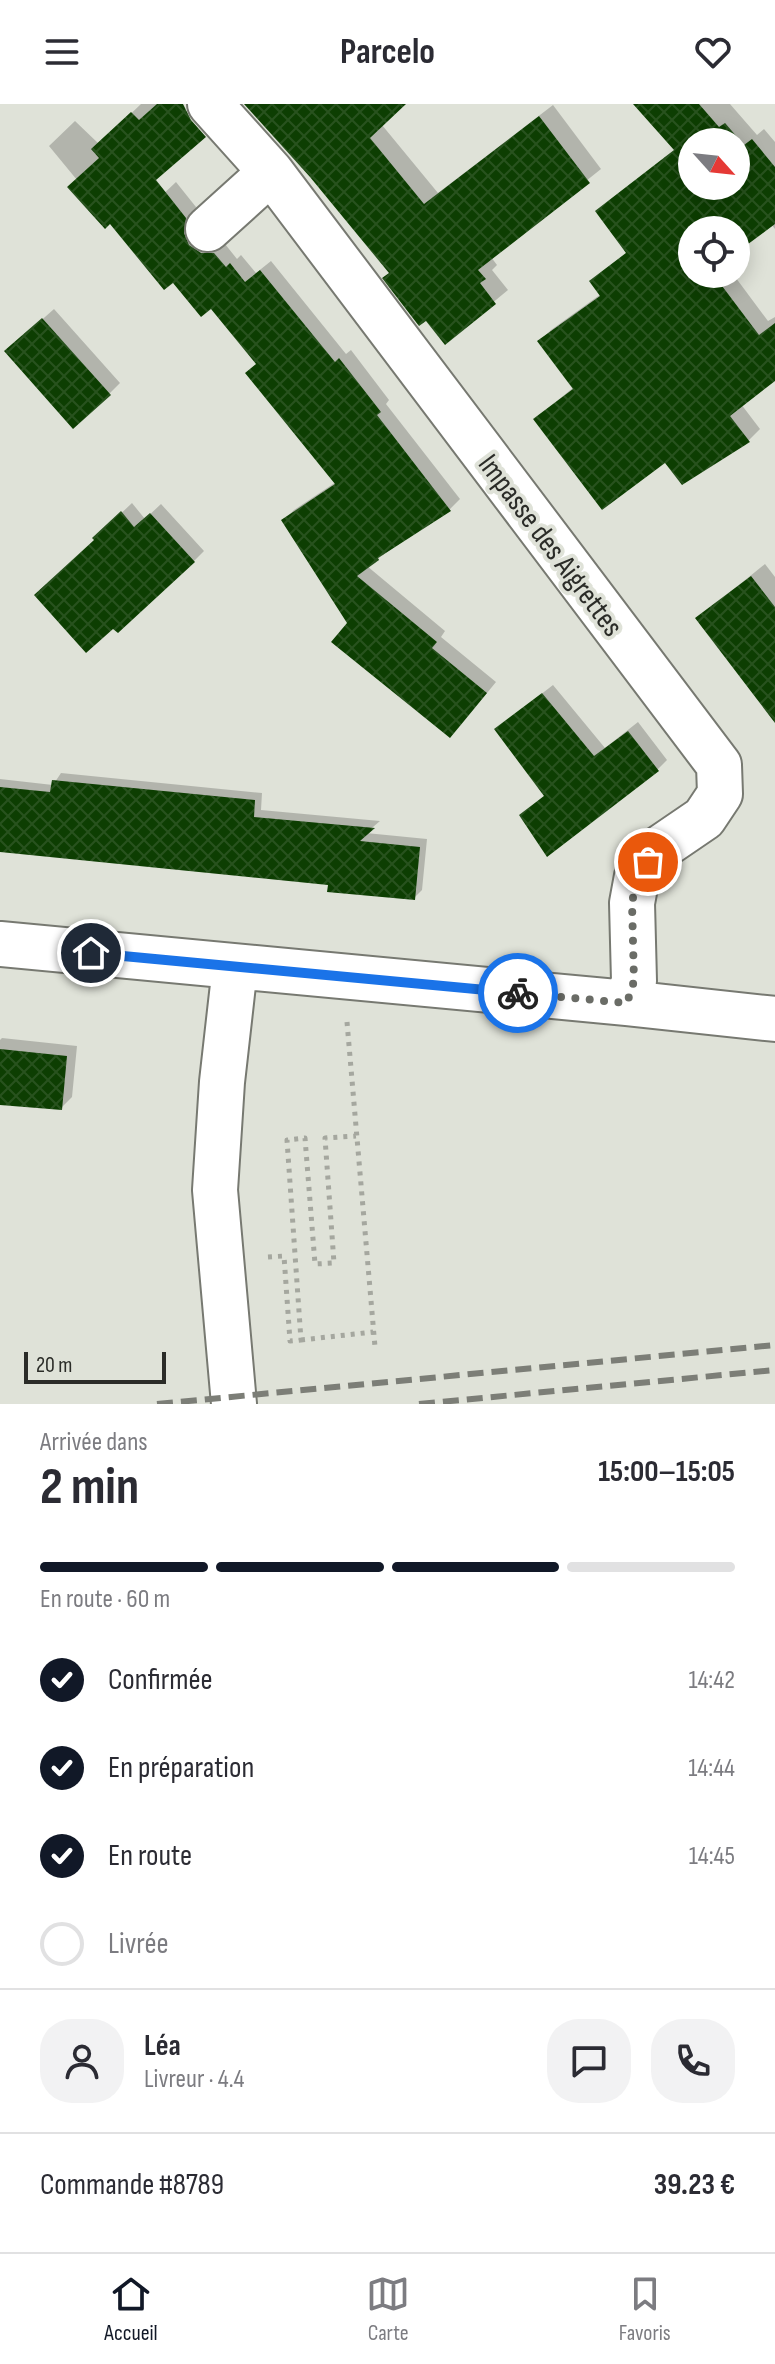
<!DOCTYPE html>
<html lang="fr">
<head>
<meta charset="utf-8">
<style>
  :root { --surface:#fff; --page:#f2f2f3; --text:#2b2b33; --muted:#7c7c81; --line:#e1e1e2; --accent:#111827 }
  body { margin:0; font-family:"Sofia Sans Condensed",sans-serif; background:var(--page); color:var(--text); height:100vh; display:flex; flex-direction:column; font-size:30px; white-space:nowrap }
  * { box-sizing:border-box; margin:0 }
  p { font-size:26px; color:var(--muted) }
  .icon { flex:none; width:44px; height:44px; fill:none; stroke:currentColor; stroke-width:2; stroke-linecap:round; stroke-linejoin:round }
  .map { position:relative; height:1300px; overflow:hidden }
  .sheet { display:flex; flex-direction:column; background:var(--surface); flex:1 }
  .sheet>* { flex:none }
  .needle { width:52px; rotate:117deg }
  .fabs { position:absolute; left:678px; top:24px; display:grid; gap:16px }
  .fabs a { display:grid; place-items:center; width:72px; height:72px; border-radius:50%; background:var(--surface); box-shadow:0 4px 20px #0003; font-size:40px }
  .scale { position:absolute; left:24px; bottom:20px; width:142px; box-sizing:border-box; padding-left:8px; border:4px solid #2b2c28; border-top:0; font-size:22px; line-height:28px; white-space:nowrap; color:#2b2c28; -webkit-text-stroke:6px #dfe2d8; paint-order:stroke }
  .pin { position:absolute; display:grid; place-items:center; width:68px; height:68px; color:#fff; margin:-34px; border:4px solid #fff; border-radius:50%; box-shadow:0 2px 8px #0007 }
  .courier { position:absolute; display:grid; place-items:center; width:80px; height:80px; margin:-40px; border:6px solid #1a73e8; border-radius:50%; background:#fff; color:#222; box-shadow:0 2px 10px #0007 }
  .headline em { font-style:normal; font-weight:700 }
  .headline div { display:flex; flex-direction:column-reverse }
  .headline { display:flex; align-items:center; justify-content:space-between; height:136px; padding:0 40px }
  h1 { font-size:52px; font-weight:700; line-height:60px }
  .bar { display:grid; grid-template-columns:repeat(4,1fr); gap:12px 8px; align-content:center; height:96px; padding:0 40px }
  .bar i { height:10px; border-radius:6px; background:var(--line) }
  .bar .current { background:var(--accent) }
  .bar p { grid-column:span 4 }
  .line { display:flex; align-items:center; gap:20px; padding:0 40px; border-top:2px solid var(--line) }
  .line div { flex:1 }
  .round { display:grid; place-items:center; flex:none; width:84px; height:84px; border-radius:32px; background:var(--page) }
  ol { padding:0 40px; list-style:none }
  li { display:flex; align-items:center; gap:24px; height:88px }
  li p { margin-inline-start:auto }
  li .icon { padding:8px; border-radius:50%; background:var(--accent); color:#fff; stroke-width:4 }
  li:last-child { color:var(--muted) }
  li i { width:44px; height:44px; border:4px solid var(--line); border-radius:50% }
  header { display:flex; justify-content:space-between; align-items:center; height:104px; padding:0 40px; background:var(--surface); font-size:36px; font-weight:700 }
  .menu { display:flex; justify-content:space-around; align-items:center; height:112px; border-top:2px solid var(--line); background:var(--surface); font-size:22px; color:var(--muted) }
  .menu a { display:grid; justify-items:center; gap:4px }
  .menu .current { color:var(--accent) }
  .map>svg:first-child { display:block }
  .shadow { fill:#0003; fill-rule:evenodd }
  .building { fill:url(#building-cross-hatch); fill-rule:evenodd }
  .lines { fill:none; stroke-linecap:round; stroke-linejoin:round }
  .street-casing { stroke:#777971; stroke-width:48 }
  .path { stroke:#a5a79f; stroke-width:5; stroke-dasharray:4 6; stroke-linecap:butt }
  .street { stroke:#fff; stroke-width:44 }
  .rail { stroke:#7c7e77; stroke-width:6; stroke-dasharray:16 8; stroke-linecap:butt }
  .done { stroke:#6a6c66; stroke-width:8; stroke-dasharray:0 14.4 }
  .route { stroke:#1a73e8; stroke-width:10 }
  .labels { text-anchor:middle; stroke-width:8; stroke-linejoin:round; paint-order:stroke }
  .street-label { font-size:30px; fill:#2b2c28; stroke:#dfe2d8 }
</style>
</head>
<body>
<header><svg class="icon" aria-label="menu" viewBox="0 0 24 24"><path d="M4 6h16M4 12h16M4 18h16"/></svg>Parcelo<svg class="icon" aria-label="heart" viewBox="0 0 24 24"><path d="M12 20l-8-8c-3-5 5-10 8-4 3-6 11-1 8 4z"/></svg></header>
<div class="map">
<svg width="775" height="1300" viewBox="0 0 775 1300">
  <defs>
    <pattern id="building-cross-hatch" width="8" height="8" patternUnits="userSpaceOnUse" patternTransform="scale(2)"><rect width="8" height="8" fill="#0d3e02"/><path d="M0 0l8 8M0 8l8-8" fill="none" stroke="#28521e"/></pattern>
  </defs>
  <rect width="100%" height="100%" fill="#dfe2d8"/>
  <!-- shadow -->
  <path class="shadow" d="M141,0H178L129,60L158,95L176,78L196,103L193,118L212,140H225L237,155L241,151L256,169L271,157L346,250L351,246L389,296L386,300L460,395L450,405L367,462L445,527L441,533L496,578L460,622L350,519L284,416L294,406L336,378L258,259L211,202L173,176L77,76L49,42L75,17L99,40Z
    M259,0H403L382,21L438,89L553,1L601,65L491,153L497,161L492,166L508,186L445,238Z
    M636,0H730L757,31L764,25L775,38V125L771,120L736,147V126H692V170H733L768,217L775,213V275L741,300L760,325L749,336L666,356L535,315L574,283L540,237L551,226L601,190L591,177L627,148L598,107L676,45ZM692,38H736V82H692Z
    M54,205L120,279L109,290L18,237Z
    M132,399L145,415L161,400L204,447L194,457L97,436L95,434Z
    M765,460L775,473V607L698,514Z
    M553,581L605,644L638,618L667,656L658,665L521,712L546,690L496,625Z
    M61,669L262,689L261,706L380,717L366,729L427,735L422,786L414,794L331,779L0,746V675L53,681Z
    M2,934L77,942L72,993L61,1004L0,999V936Z"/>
  <!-- building -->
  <path class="building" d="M157,0H183L191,16L206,33L156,76L186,114L184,129L189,141L201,149H214L226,163L230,159L245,178L260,166L335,258L339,254L381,308L377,311L451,407L378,454L379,456L357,472L437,538L432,544L487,589L450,634L331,538L347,519L281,416L335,380L245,269L256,260L211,205L201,213L173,179L164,186L110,120L105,125L67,83L99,54L91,45L131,8L139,16Z
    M244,0H406L370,34L424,100L539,12L590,79L478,166L486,175L480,179L496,200L445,241L426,217L419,222L382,174L389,169L310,73Z
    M633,0H699L719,23L725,19L744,41L752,35L775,63V120L736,149V126H692V170H713L759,231L775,219V277L730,312L750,338L682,381L665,359L602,406L533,315L573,285L537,237L600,192L589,177L626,149L595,107L674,46ZM692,38H736V82H692Z
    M42,214L111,291L73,325L4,247Z
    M121,407L134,423L150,409L195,458L118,529L113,525L86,549L34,491L94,436L92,434Z
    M751,472L775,503V619L695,514Z
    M542,589L594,652L628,627L659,667L547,753L519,711L544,692L494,625Z
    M52,676L255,696L254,713L375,724L360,737L420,743L415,796L327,788L328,781L0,748V683L50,688Z
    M0,945L67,952L62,1006L0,1001Z"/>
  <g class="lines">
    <defs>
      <path id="street" d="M210,0L271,68
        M208,125L271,68L719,661L720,690L704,714L660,744L637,772L632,799L634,877L627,899
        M0,840L627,899L775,915
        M234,1300L215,1086L222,978L235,863"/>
    </defs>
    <!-- street casing -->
    <use href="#street" class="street-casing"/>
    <!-- path -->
    <path class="path" d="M347,918L375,1243
      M268,1153L284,1152L290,1237L301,1236L287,1036L305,1034L315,1160L334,1159L325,1034L356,1032
      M301,1236L373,1228"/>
    <!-- street -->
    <use href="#street" class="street"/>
    <!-- rail -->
    <path class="rail" d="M157,1300L775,1241
      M419,1300L775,1266"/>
  </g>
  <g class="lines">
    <!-- done -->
    <path class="done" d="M518,889L627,899L634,877L632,799L637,772L648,758"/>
    <!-- route -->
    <path class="route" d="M91,849L518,889"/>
  </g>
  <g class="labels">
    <!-- street labels -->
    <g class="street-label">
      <text transform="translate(551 441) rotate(53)" y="10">Impasse des Aigrettes</text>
    </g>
  </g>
</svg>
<div class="fabs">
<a><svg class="needle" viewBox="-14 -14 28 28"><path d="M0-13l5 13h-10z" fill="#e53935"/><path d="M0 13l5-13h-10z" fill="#7c7c81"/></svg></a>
<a><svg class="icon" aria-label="locate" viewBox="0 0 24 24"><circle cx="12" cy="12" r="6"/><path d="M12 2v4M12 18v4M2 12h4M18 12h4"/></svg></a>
</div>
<div class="scale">20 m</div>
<div class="pin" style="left:648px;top:758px;background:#ea580c"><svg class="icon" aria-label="bag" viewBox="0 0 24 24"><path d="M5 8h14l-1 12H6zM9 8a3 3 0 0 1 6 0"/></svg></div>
<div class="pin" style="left:91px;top:849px;background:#1f2937"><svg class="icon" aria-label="home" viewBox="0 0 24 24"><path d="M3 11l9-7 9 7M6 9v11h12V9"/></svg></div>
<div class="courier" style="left:518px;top:889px"><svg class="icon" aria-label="bike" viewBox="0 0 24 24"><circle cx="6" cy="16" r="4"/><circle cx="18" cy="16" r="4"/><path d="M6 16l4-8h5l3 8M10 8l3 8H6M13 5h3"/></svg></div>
</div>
<section class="sheet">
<div class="headline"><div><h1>2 min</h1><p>Arrivée dans</p></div><em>15:00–15:05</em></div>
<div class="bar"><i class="current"></i><i class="current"></i><i class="current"></i><i></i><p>En route · 60 m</p></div>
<ol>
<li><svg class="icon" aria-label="check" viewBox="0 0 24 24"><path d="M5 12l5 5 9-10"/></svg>Confirmée<p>14:42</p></li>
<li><svg class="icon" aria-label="check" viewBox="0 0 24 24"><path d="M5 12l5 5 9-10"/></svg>En préparation<p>14:44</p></li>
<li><svg class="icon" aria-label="check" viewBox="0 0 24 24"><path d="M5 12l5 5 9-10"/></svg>En route<p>14:45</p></li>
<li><i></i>Livrée</li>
</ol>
<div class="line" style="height:144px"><a class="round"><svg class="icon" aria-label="person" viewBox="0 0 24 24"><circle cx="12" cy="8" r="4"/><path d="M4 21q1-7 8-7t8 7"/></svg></a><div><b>Léa</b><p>Livreur · 4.4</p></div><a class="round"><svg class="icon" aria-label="chat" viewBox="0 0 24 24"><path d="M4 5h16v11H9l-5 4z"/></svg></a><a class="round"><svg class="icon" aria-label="phone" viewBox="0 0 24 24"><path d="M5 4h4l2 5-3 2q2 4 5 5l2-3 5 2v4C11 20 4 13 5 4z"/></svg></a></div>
<div class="line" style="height:104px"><div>Commande #8789</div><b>39.23 €</b></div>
</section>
<nav class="menu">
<a class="current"><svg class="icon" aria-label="home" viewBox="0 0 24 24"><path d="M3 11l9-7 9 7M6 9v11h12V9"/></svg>Accueil</a>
<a><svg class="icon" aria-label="map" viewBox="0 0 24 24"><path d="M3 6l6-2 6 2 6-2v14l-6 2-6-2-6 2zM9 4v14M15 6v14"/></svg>Carte</a>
<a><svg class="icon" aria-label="saved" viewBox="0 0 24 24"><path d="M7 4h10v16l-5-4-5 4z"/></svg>Favoris</a>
</nav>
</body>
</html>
